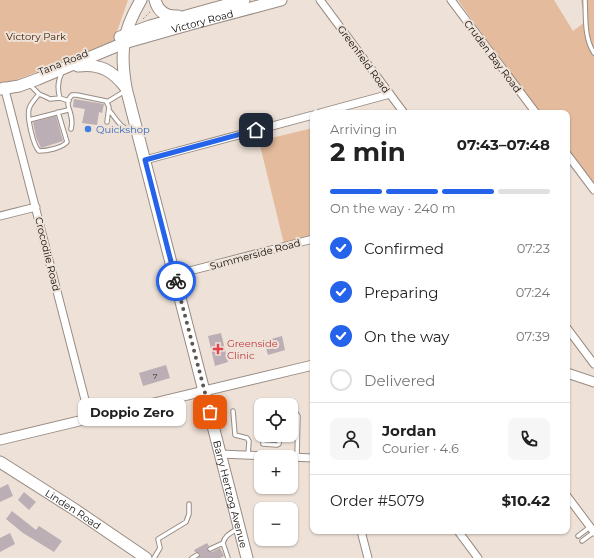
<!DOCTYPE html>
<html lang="en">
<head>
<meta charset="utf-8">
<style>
  :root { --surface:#fff; --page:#f6f6f6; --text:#222; --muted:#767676; --line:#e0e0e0; --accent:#2563eb }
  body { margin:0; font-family:Montserrat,sans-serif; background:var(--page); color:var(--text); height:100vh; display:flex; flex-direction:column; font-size:15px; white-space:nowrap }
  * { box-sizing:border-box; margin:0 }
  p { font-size:13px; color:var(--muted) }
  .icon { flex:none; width:22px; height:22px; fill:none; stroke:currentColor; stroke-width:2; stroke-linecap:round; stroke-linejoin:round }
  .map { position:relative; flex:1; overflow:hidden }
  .panel { position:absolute; left:310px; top:110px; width:260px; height:424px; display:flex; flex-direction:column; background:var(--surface); border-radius:8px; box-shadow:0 1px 3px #0004 }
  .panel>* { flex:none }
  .fabs { position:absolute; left:254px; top:398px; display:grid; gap:8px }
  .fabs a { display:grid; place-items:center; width:44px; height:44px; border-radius:8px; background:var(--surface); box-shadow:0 1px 3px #0004; font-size:20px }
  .pin { position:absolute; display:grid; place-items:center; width:34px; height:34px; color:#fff; margin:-17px; border-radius:8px; box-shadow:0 2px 6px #0006 }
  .courier { position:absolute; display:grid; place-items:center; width:40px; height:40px; margin:-20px; border:3px solid #2563eb; border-radius:50%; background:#fff; color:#222; box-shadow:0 1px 5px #0007 }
  .bubble { position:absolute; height:28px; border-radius:8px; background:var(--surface); box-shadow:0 1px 3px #0004; font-size:13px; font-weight:700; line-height:28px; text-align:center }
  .overview em { font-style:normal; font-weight:700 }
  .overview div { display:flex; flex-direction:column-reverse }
  .overview { display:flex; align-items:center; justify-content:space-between; height:68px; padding:0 20px }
  h1 { font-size:26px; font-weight:700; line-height:30px }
  .bar { display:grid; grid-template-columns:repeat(4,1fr); gap:6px 4px; align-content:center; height:48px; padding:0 20px }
  .bar i { height:5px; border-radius:3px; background:var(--line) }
  .bar .current { background:var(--accent) }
  .bar p { grid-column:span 4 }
  .line { display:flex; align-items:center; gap:10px; padding:0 20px; border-top:1px solid var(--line) }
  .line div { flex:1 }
  .round { display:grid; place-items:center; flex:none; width:42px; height:42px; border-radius:8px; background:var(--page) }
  ol { padding:0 20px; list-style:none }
  li { display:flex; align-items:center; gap:12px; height:44px }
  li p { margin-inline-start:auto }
  li .icon { padding:4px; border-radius:50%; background:var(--accent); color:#fff; stroke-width:4 }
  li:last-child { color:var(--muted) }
  li i { width:22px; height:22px; border:2px solid var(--line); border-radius:50% }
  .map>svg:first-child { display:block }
  .green { fill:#e4bb9c }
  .building { fill:#bcaeb5 }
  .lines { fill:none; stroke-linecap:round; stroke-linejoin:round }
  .service-casing { stroke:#988c84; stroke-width:5.5 }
  .minor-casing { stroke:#988c84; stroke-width:9 }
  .tertiary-casing { stroke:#988c84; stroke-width:11 }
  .secondary-casing { stroke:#988c84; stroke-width:13 }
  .path { stroke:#9b918a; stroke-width:1; stroke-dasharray:2 2; stroke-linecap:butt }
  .service { stroke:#fff; stroke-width:3.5 }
  .minor { stroke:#fff; stroke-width:7 }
  .tertiary { stroke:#fff; stroke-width:9 }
  .secondary { stroke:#fff; stroke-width:11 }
  .done { stroke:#5e5751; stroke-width:4; stroke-dasharray:0 7.2 }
  .route { stroke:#2563eb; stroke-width:5 }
  .shop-dot { fill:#3f7fe0; stroke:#eee1d7; stroke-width:1.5 }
  .health-dot { fill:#e0444e; stroke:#eee1d7; stroke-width:1.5 }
  .labels { text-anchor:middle; stroke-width:4; stroke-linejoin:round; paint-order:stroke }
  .number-label { font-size:8px; fill:#3b3434 }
  .street-label { font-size:10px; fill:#100c09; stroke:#eee1d7 }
  .park-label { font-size:10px; fill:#412102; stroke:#eee1d7 }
  .shop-label { font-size:10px; fill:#366cbe; stroke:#eee1d7; text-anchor:start }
  .health-label { font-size:10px; fill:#be3a42; stroke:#eee1d7; text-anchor:start }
</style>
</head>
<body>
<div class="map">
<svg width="594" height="558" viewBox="0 0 594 558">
  <rect width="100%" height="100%" fill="#eee1d7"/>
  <!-- green -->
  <path class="green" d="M0,0H128L113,43L0,86Z
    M458,0H554L573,31L585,22L581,0H594V192L567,154V113H538Z
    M313,128V238L284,244L259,141Z"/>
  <!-- building -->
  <path class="building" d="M74,99L104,104L102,113L99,112L97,125L82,123L85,109L73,107Z
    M56,116L63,141L41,148L36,137L33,122Z
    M221,333L228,362L215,366L208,336Z
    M282,336L285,350L268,355L264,341Z
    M166,365L170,378L143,386L139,373Z
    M8,484L13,496L0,502V488Z
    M24,492L36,502L29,510L18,500Z
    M12,511L36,530L39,526L62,541L54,552L23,533L6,519Z
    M10,533L15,544L0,552V538Z
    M207,543L209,546L207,548L208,551L212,552L220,548L224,556L220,558H198L200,554L198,552H195L194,550Z"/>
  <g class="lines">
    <defs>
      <path id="service" d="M585,0C586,18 584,38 594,53
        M29,84L39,94L46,97L50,99L60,98L69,101
        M39,94C36,98 30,104 29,109C27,118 33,145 39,151C47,151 62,148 67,142L58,112
        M60,98C57,89 58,80 62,72
        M107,102L125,91
        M109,110C117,120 120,128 134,132
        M29,120L68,110
        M71,129C72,125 72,120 71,116C70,108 64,103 72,95H77L106,101L109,107L107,122
        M233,411L235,435L247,438L249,441L248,455
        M291,412L296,413L298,416L297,456
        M263,435V444L277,445L279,444L280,435
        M578,536L590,527
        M582,541L594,532
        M210,549L223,543
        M154,558L160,548L158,539L186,522L189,514V504
        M192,558L197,555
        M228,558L223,543C225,535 231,533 237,529"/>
      <path id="minor" d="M320,0L404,113
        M451,0L536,113
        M4,86L90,419
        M320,113L390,94
        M567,154L594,190
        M145,160L313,115
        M0,216L36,207
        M174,275L313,239
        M567,328L594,364
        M220,454L313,458
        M567,496L594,532
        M361,531L368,558
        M458,531L478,558"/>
      <path id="tertiary" d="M567,373L594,382
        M0,440L313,365"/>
      <g id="secondary">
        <path id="s1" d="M141,0C122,32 120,53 126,88L247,558"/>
        <path d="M155,0C158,12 166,17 178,16"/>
        <path d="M120,37L150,26L244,0"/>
        <path d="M78,66C100,63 113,71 126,88"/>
        <path id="s2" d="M0,89L19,86L38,79L124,43L191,24L281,0"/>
        <path id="s3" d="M0,462L77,511L146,558"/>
      </g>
    </defs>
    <!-- service casing -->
    <use href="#service" class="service-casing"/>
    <!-- minor casing -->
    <use href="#minor" class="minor-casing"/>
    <!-- tertiary casing -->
    <use href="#tertiary" class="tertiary-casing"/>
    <!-- secondary casing -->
    <use href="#secondary" class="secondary-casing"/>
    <!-- path -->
    <path class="path" d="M143,19L151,11"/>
    <!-- service -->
    <use href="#service" class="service"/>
    <!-- minor -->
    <use href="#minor" class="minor"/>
    <!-- tertiary -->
    <use href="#tertiary" class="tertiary"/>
    <!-- secondary -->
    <use href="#secondary" class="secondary"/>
  </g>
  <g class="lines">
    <!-- done -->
    <path class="done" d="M176,281L210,412"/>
    <!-- route -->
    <path class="route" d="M176,281L145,160L256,130"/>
  </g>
  <!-- markers -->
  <circle class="shop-dot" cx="88" cy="129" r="4"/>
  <path class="health-dot" d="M216 343h4v4h4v4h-4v4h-4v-4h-4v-4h4z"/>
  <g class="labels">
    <!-- number labels -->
    <g class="number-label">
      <text x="155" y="379">7</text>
    </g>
    <!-- street labels -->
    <g class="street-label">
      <text dy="4" stroke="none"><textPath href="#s2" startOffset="214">Victory Road</textPath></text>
      <text transform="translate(493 56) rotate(53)" y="4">Cruden Bay Road</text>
      <text transform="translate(364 59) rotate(54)" y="4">Greenfield Road</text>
      <text transform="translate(63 62) rotate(-22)" y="4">Tana Road</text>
      <text transform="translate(48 254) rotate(76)" y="4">Crocodile Road</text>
      <text transform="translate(255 254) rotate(-15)" y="4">Summerside Road</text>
      <text dy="4" stroke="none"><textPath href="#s1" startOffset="511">Barry Hertzog Avenue</textPath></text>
      <text dy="4" stroke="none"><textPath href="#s3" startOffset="87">Linden Road</textPath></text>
    </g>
    <!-- park labels -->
    <g class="park-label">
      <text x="36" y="40">Victory Park</text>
    </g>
    <!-- shop labels -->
    <g class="shop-label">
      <text x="96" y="133">Quickshop</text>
    </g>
    <!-- health labels -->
    <g class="health-label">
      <text x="227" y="347">Greenside<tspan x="227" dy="12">Clinic</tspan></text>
    </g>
  </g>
</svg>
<div class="fabs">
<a><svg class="icon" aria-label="locate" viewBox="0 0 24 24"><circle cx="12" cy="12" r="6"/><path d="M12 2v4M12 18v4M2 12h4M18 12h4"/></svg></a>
<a>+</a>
<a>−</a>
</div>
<div class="pin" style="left:210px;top:412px;background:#ea580c"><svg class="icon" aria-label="bag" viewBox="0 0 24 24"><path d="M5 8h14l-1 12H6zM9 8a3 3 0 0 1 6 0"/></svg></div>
<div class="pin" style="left:256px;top:130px;background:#1f2937"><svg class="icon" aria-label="home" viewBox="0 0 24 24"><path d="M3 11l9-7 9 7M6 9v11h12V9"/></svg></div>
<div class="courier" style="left:176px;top:281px"><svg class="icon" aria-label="bike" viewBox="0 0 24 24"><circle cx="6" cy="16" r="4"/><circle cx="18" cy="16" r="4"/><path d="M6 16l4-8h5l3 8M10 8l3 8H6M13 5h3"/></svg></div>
<div class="bubble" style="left:78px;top:398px;width:108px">Doppio Zero</div>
<section class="panel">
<div class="overview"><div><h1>2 min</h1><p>Arriving in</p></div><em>07:43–07:48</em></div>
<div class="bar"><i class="current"></i><i class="current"></i><i class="current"></i><i></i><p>On the way · 240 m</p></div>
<ol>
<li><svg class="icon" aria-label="check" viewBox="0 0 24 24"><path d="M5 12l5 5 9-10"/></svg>Confirmed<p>07:23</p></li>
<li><svg class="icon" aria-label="check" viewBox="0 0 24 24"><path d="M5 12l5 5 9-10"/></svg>Preparing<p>07:24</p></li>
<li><svg class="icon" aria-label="check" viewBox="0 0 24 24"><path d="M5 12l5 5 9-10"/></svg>On the way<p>07:39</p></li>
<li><i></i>Delivered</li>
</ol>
<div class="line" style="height:72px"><a class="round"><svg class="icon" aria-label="person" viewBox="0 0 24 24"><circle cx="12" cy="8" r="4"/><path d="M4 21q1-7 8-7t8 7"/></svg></a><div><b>Jordan</b><p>Courier · 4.6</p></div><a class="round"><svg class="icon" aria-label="phone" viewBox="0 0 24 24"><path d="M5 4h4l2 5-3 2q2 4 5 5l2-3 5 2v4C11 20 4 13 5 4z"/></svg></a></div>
<div class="line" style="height:52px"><div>Order #5079</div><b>$10.42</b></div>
</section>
</div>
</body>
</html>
